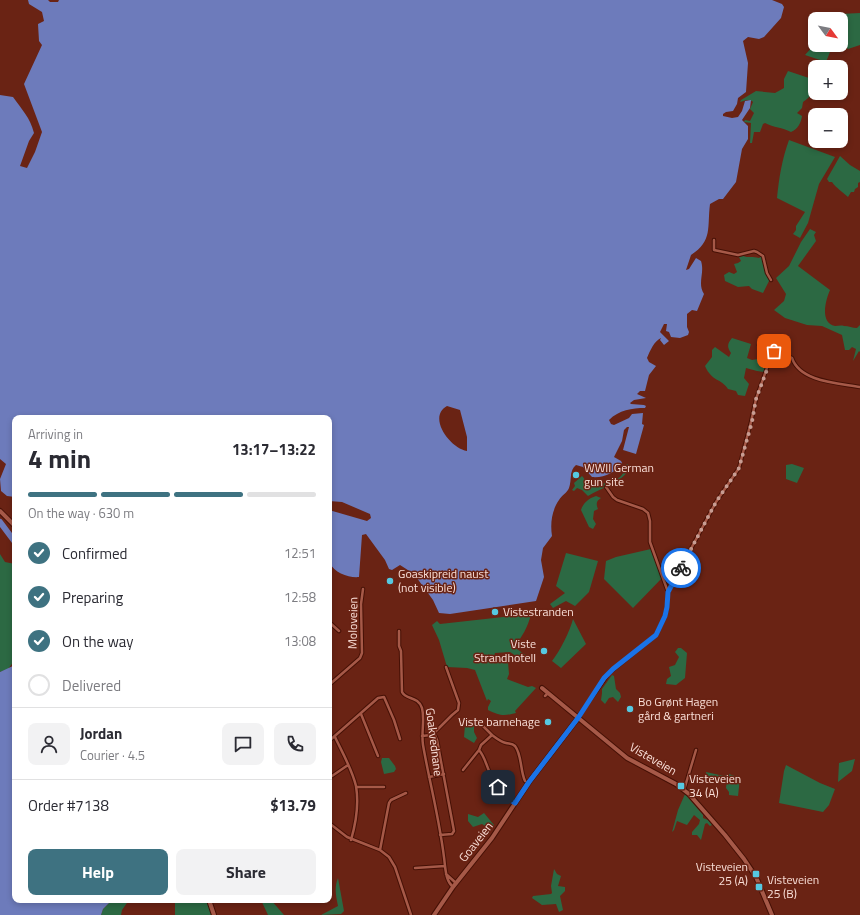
<!DOCTYPE html>
<html lang="en">
<head>
<meta charset="utf-8">
<style>
  :root { --surface:#fff; --page:#f2f2f3; --text:#2b2b33; --muted:#7c7c81; --line:#e1e1e2; --accent:#3e7281 }
  body { margin:0; font-family:"Titillium Web",sans-serif; background:var(--page); color:var(--text); height:100vh; display:flex; flex-direction:column; font-size:15px; white-space:nowrap }
  * { box-sizing:border-box; margin:0 }
  p { font-size:13px; color:var(--muted) }
  .icon { flex:none; width:22px; height:22px; fill:none; stroke:currentColor; stroke-width:2; stroke-linecap:round; stroke-linejoin:round }
  .map { position:relative; flex:1; overflow:hidden }
  .sheet { position:absolute; left:12px; top:415px; width:320px; height:488px; display:flex; flex-direction:column; background:var(--surface); border-radius:8px; box-shadow:0 2px 6px #0003 }
  .sheet>* { flex:none }
  .needle { width:26px; rotate:122deg }
  .fabs { position:absolute; left:808px; top:12px; display:grid; gap:8px }
  .fabs a { display:grid; place-items:center; width:40px; height:40px; border-radius:8px; background:var(--surface); box-shadow:0 2px 6px #0003; font-size:20px }
  .pin { position:absolute; display:grid; place-items:center; width:34px; height:34px; color:#fff; margin:-17px; border-radius:8px; box-shadow:0 2px 6px #0006 }
  .courier { position:absolute; display:grid; place-items:center; width:40px; height:40px; margin:-20px; border:3px solid #1a73e8; border-radius:50%; background:#fff; color:#222; box-shadow:0 1px 5px #0007 }
  .head em { font-style:normal; font-weight:700 }
  .head div { display:flex; flex-direction:column-reverse }
  .head { display:flex; align-items:center; justify-content:space-between; height:68px; padding:0 16px }
  h1 { font-size:26px; font-weight:700; line-height:30px }
  .bar { display:grid; grid-template-columns:repeat(4,1fr); gap:6px 4px; align-content:center; height:48px; padding:0 16px }
  .bar i { height:5px; border-radius:3px; background:var(--line) }
  .bar .current { background:var(--accent) }
  .bar p { grid-column:span 4 }
  .line { display:flex; align-items:center; gap:10px; padding:0 16px; border-top:1px solid var(--line) }
  .line div { flex:1 }
  .round { display:grid; place-items:center; flex:none; width:42px; height:42px; border-radius:8px; background:var(--page) }
  ol { padding:0 16px; list-style:none }
  li { display:flex; align-items:center; gap:12px; height:44px }
  li p { margin-inline-start:auto }
  li .icon { padding:4px; border-radius:50%; background:var(--accent); color:#fff; stroke-width:4 }
  li:last-child { color:var(--muted) }
  li i { width:22px; height:22px; border:2px solid var(--line); border-radius:50% }
  .primary-button { display:flex; gap:8px; margin-top:auto; padding:8px 16px }
  .primary-button a { flex:1; height:46px; border-radius:8px; background:var(--accent); color:#fff; font-size:16px; font-weight:700; line-height:46px; text-align:center }
  .primary-button a+a { background:var(--page); color:var(--text) }
  .map>svg:first-child { display:block }
  .green { fill:#2c6943 }
  .water { fill:#6d7bbb; fill-rule:evenodd }
  .lines { fill:none; stroke-linecap:round; stroke-linejoin:round }
  .river { stroke:#6d7bbb; stroke-width:6 }
  .minor-casing { stroke:#451005; stroke-width:4.5 }
  .secondary-casing { stroke:#451005; stroke-width:6 }
  .minor { stroke:#a65948; stroke-width:2.5 }
  .secondary { stroke:#a65948; stroke-width:4 }
  .done { stroke:#c89d93; stroke-width:4; stroke-dasharray:0 7.2 }
  .route { stroke:#1a73e8; stroke-width:5 }
  .poi-dot { fill:#56c9e1; stroke:#6a2314; stroke-width:1.5 }
  .labels { text-anchor:middle; stroke-width:3; stroke-linejoin:round; paint-order:stroke }
  .poi-label { font-size:12px; fill:#fadfd8; stroke:#6a2314; text-anchor:start }
  .street-label { font-size:12px; fill:#fadfd8; stroke:#6a2314 }
</style>
</head>
<body>
<div class="map">
<svg width="860" height="915" viewBox="0 0 860 915">
  <rect width="100%" height="100%" fill="#6a2314"/>
  <!-- green -->
  <path class="green" d="M860,13V45L848,49L841,43V19H838L840,14Z
    M813,46L820,47L830,52L826,62L805,55Z
    M788,71L815,80C815,91 812,96 803,102L802,108L797,113L802,116C801,123 798,129 791,132C782,127 774,128 765,123L763,124L760,132H754L752,143H750L751,123L744,122L745,120L750,121L754,113L750,109L753,102L752,101L747,100L740,102L741,100L756,91L775,93L784,88V79Z
    M789,140L835,157L819,184L808,223L800,238L793,234L796,230V226L805,212L777,198C779,178 782,159 789,140Z
    M840,156L850,165L860,171V182L858,183V187L855,189L854,192H851L848,197C843,192 836,188 832,182H829L827,179Z
    M810,229L816,232L814,235L816,241L798,266L830,290C826,299 819,323 835,326C838,326 841,325 844,326C849,326 852,328 857,328L860,325V352L859,351L853,361L856,349L852,347L849,350H845L842,335L822,326L807,325L785,318L774,310L784,301L786,294L776,278L789,266L801,242Z
    M743,256C748,258 753,256 759,258L762,256L765,271L770,279L763,293L752,289L749,286L738,287L725,281L724,275L729,272L734,274L737,272L734,264L738,263L741,261L739,257Z
    M732,338L751,344L747,358L752,360L769,357L765,372L757,371L746,368L744,378L749,384L745,396L738,395L736,391L728,389C721,378 712,382 705,366L712,357V350L715,347L729,357L731,353C727,347 727,344 732,338Z
    M627,464L630,466C628,480 599,489 588,496L582,490L577,488L574,491L572,490L575,486L574,483L582,476C584,478 585,480 586,481C595,487 614,483 621,476C624,473 625,468 627,464Z
    M792,464L804,468L797,483L786,479V465Z
    M596,496L601,498C596,501 596,504 598,509L594,511L593,519L596,524L593,529L589,527L581,510C583,503 589,498 596,496Z
    M651,549L662,578L633,608L604,579L606,561L616,557Z
    M566,553L598,561L589,592L575,606L566,601L553,608L550,604L565,593L556,586Z
    M0,554L5,562L15,564V660L8,669L0,672Z
    M531,614C528,627 522,637 514,647L527,656L524,661L515,658L516,656L510,652L495,653L494,656L497,659L508,662L509,674L507,679L528,687L532,686L536,688L515,711L516,713C504,716 500,716 488,710V707L491,701L488,699L487,701L475,670L467,668L447,667L439,640L432,625L437,621L440,624Z
    M573,619L586,644L561,668L552,661C560,651 570,631 573,619Z
    M678,648H681L687,653L685,678L676,685L666,684L667,679L671,676L669,667L675,665L679,657L675,652Z
    M612,675L614,676L616,689L620,693L621,697L618,702L613,697L609,698L605,704L601,700L602,693V689Z
    M471,723L474,726V732L477,738L474,743L464,737L465,725Z
    M382,758H389L395,766L396,769L394,772L384,774L381,762Z
    M855,759L852,771L838,782L839,763Z
    M786,765L820,783L835,789L829,805L823,812L779,803L784,771Z
    M706,772L724,776L729,774L740,778L738,796L729,795V792L726,788L727,780L708,777L706,776Z
    M685,794L703,815V818L708,820L712,825L710,826L707,823L705,824L701,840L697,835H692V832L699,824L700,820L694,815L687,825L677,821L674,830L672,832L678,810Z
    M484,813L494,825L491,830L482,824L473,827L468,821V814L478,817Z
    M554,869L557,874L561,876L558,886L565,887V891L560,896L563,910L559,912L556,904L542,905L532,898L533,896L551,894L552,893L551,886Z
    M338,878L344,911L341,914L321,915L338,906C336,896 334,888 338,878Z
    M112,900H129L122,910L121,915H101L103,909Z
    M175,900H211L215,915H175Z
    M261,900H271L284,915H268Z"/>
  <!-- water -->
  <path class="water" d="M28,0H48L50,2H58L59,0H772L782,4L784,7L781,18L764,37L759,39L748,37L743,41L748,63L746,92L738,98L737,104L733,111L726,112L723,114V116L732,118L738,117L742,111L745,101L751,100L750,108L742,120L748,126V139L742,149L736,182L723,199H719L710,204C707,227 713,241 691,255L686,270L689,269L696,258L701,261C705,273 697,283 704,294L697,311L692,310L687,314V327L689,332L688,335L680,338L671,337L669,332L666,331L667,324H664L660,332L669,341L664,345L660,340L661,338C654,341 650,351 647,358L649,362L656,366L649,375L645,391H640L637,394L646,398L634,400L630,403L631,404L644,405L646,406L645,408C632,408 619,410 609,420L611,424L614,425L629,418L632,414L643,413L642,424L644,425L636,454L623,450L629,427H627L624,430L622,441L614,457L621,461L622,463C615,473 604,478 592,477L583,467L576,465C569,471 572,479 569,488C567,493 562,495 559,500C552,510 550,523 552,536L543,548L541,560L544,577L536,601L450,614L439,613L433,600L414,574L400,565L392,570L389,569L385,560L366,534L362,535L359,577C349,578 334,573 330,563C327,557 329,519 329,510L367,521L371,518L370,514L342,502L329,501V418H15V497L7,496L1,491L0,479L6,464L0,459V95L13,97C22,110 30,117 34,133L29,141L20,166L27,168L35,152L42,132L24,84L42,45L39,41L38,24L44,21L42,12L29,4ZM447,406L460,410L467,437V451C450,448 427,417 447,406Z
    M15,665V900H112L103,909L101,915H0V672Z"/>
  <g class="lines">
    <!-- river -->
    <path class="river" d="M0,522L15,542"/>
    <defs>
      <path id="minor" d="M714,240V250L738,255L754,251L757,252L763,256L767,273L771,280
        M759,345L792,358C800,382 838,383 860,387
        M606,487L613,497L617,500L643,509L648,513L650,521V542L668,592
        M329,622L339,631
        M399,631V646L401,651L402,692C406,700 418,696 422,708C425,720 421,733 423,745C430,785 441,825 445,866
        M329,685L360,658L362,653L361,604L363,589
        M545,696L548,693
        M361,714L378,756
        M578,717L609,673L656,635L665,616L667,607L668,592L671,586L716,502L739,468L751,422L756,399L773,351
        M480,723L492,735L481,745L479,750C485,757 486,765 490,773C495,785 504,796 515,803
        M434,733L437,740L454,831L452,834L440,835
        M492,735C496,738 501,742 506,743C509,744 512,743 515,746C522,755 520,770 525,781
        M422,736L431,735L434,733L452,715L458,710L459,703L446,667
        M335,737C342,752 352,769 356,786C359,804 356,823 351,840
        M329,741L378,698L384,697L394,720L400,739
        M463,770L479,750
        M332,776L348,765
        M429,777L444,774
        M356,787H384
        M684,790L696,750
        M329,823L347,837L380,850L389,857L395,867L411,915
        M380,850L389,803L391,800L406,793
        M415,868L445,866C446,874 447,882 453,887
        M446,874L456,883"/>
      <path id="secondary" d="M0,511L15,526
        M542,688L627,758L676,784L689,794L725,835L744,859L756,877L772,915
        M209,900L214,915
        M434,915L453,887L492,838L529,782L578,718"/>
    </defs>
    <!-- minor casing -->
    <use href="#minor" class="minor-casing"/>
    <!-- secondary casing -->
    <use href="#secondary" class="secondary-casing"/>
    <!-- minor -->
    <use href="#minor" class="minor"/>
    <!-- secondary -->
    <use href="#secondary" class="secondary"/>
  </g>
  <g class="lines">
    <!-- done -->
    <path class="done" d="M681,568L716,502L739,468L752,422L756,399L774,351"/>
    <!-- route -->
    <path class="route" d="M498,787L507,798L515,803L529,782L578,718L604,678L613,669L656,635L665,616L667,607L668,592L681,568"/>
  </g>
  <!-- markers -->
  <g class="poi-dot">
    <circle cx="576" cy="475" r="4"/>
    <circle cx="390" cy="581" r="4"/>
    <circle cx="495" cy="612" r="4"/>
    <circle cx="544" cy="651" r="4"/>
    <circle cx="630" cy="709" r="4"/>
    <circle cx="548" cy="722" r="4"/>
    <rect x="677" y="782" width="8" height="8" rx="2"/>
    <rect x="752" y="870" width="8" height="8" rx="2"/>
    <rect x="755" y="883" width="8" height="8" rx="2"/>
  </g>
  <g class="labels">
    <!-- poi labels -->
    <g class="poi-label">
      <text x="584" y="472">WWII German<tspan x="584" dy="14">gun site</tspan></text>
      <text x="398" y="578">Goaskipreid naust<tspan x="398" dy="14">(not visible)</tspan></text>
      <text x="503" y="616">Vistestranden</text>
      <text x="536" y="648" text-anchor="end">Viste<tspan x="536" dy="14">Strandhotell</tspan></text>
      <text x="638" y="706">Bo Grønt Hagen<tspan x="638" dy="14">gård &amp; gartneri</tspan></text>
      <text x="540" y="726" text-anchor="end">Viste barnehage</text>
      <text x="689" y="783">Visteveien<tspan x="689" dy="14">34 (A)</tspan></text>
      <text x="748" y="871" text-anchor="end">Visteveien<tspan x="748" dy="14">25 (A)</tspan></text>
      <text x="767" y="884">Visteveien<tspan x="767" dy="14">25 (B)</tspan></text>
    </g>
    <!-- street labels -->
    <g class="street-label">
      <text transform="translate(353 623) rotate(-89)" y="4">Moloveien</text>
      <text transform="translate(434 742) rotate(83)" y="4">Goakvednane</text>
      <text transform="translate(653 759) rotate(30)" y="4">Visteveien</text>
      <text transform="translate(476 842) rotate(-52)" y="4">Goaveien</text>
    </g>
  </g>
</svg>
<div class="fabs">
<a><svg class="needle" viewBox="-14 -14 28 28"><path d="M0-13l5 13h-10z" fill="#e53935"/><path d="M0 13l5-13h-10z" fill="#7c7c81"/></svg></a>
<a>+</a>
<a>−</a>
</div>
<div class="pin" style="left:774px;top:351px;background:#ea580c"><svg class="icon" aria-label="bag" viewBox="0 0 24 24"><path d="M5 8h14l-1 12H6zM9 8a3 3 0 0 1 6 0"/></svg></div>
<div class="pin" style="left:498px;top:787px;background:#1f2937"><svg class="icon" aria-label="home" viewBox="0 0 24 24"><path d="M3 11l9-7 9 7M6 9v11h12V9"/></svg></div>
<div class="courier" style="left:681px;top:568px"><svg class="icon" aria-label="bike" viewBox="0 0 24 24"><circle cx="6" cy="16" r="4"/><circle cx="18" cy="16" r="4"/><path d="M6 16l4-8h5l3 8M10 8l3 8H6M13 5h3"/></svg></div>
<section class="sheet">
<div class="head"><div><h1>4 min</h1><p>Arriving in</p></div><em>13:17–13:22</em></div>
<div class="bar"><i class="current"></i><i class="current"></i><i class="current"></i><i></i><p>On the way · 630 m</p></div>
<ol>
<li><svg class="icon" aria-label="check" viewBox="0 0 24 24"><path d="M5 12l5 5 9-10"/></svg>Confirmed<p>12:51</p></li>
<li><svg class="icon" aria-label="check" viewBox="0 0 24 24"><path d="M5 12l5 5 9-10"/></svg>Preparing<p>12:58</p></li>
<li><svg class="icon" aria-label="check" viewBox="0 0 24 24"><path d="M5 12l5 5 9-10"/></svg>On the way<p>13:08</p></li>
<li><i></i>Delivered</li>
</ol>
<div class="line" style="height:72px"><a class="round"><svg class="icon" aria-label="person" viewBox="0 0 24 24"><circle cx="12" cy="8" r="4"/><path d="M4 21q1-7 8-7t8 7"/></svg></a><div><b>Jordan</b><p>Courier · 4.5</p></div><a class="round"><svg class="icon" aria-label="chat" viewBox="0 0 24 24"><path d="M4 5h16v11H9l-5 4z"/></svg></a><a class="round"><svg class="icon" aria-label="phone" viewBox="0 0 24 24"><path d="M5 4h4l2 5-3 2q2 4 5 5l2-3 5 2v4C11 20 4 13 5 4z"/></svg></a></div>
<div class="line" style="height:52px"><div>Order #7138</div><b>$13.79</b></div>
<div class="primary-button"><a>Help</a><a>Share</a></div>
</section>
</div>
</body>
</html>
